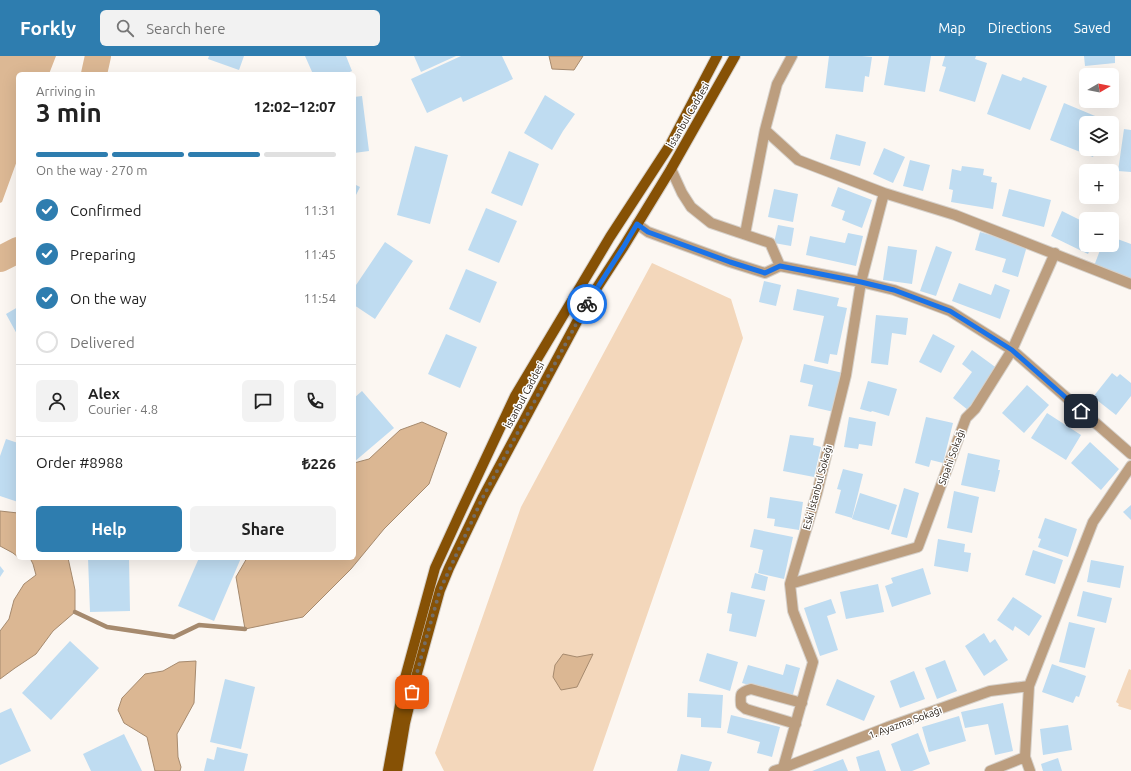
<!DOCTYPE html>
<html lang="en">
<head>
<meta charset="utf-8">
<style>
  :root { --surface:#fff; --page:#f2f2f2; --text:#222; --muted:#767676; --line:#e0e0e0; --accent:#2e7daf }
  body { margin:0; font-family:Ubuntu,sans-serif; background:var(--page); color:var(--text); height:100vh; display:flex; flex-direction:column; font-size:15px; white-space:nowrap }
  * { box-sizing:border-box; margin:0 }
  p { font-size:13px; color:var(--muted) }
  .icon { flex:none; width:22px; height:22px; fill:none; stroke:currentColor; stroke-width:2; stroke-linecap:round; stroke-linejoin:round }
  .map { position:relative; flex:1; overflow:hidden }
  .sheet { position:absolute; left:16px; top:16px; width:340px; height:488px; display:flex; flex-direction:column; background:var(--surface); border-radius:6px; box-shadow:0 4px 16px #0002 }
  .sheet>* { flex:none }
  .needle { width:26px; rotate:80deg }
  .buttons { position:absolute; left:1079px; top:12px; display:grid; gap:8px }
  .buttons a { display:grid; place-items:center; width:40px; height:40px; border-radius:6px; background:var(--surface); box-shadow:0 4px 16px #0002; font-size:20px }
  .pin { position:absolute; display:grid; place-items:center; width:34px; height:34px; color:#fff; margin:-17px; border-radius:8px; box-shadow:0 2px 6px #0006 }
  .courier { position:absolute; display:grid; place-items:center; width:40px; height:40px; margin:-20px; border:3px solid #1a73e8; border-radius:50%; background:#fff; color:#222; box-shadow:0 1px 5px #0007 }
  .overview em { font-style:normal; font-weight:700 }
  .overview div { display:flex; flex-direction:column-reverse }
  .overview { display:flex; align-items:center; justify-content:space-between; height:68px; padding:0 20px }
  h1 { font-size:26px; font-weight:700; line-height:30px }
  .bar { display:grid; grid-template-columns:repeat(4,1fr); gap:6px 4px; align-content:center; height:48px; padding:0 20px }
  .bar i { height:5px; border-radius:3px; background:var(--line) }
  .bar .selected { background:var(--accent) }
  .bar p { grid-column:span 4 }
  .line { display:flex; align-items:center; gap:10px; padding:0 20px; border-top:1px solid var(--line) }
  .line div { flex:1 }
  .round { display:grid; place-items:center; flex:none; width:42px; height:42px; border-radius:6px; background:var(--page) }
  ol { padding:0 20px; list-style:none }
  li { display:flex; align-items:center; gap:12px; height:44px }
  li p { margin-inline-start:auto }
  li .icon { padding:4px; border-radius:50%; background:var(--accent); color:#fff; stroke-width:4 }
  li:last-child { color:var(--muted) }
  li i { width:22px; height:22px; border:2px solid var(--line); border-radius:50% }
  .action { display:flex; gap:8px; margin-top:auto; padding:8px 20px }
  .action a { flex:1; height:46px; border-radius:6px; background:var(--accent); color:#fff; font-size:16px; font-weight:700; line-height:46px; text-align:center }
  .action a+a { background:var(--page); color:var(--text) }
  header { display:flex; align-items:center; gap:24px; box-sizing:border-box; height:56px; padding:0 20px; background:var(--accent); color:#fff }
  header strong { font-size:19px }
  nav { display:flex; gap:22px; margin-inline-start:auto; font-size:14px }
  .search { width:280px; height:36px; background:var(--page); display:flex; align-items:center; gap:10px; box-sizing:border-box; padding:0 14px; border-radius:6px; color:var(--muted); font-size:15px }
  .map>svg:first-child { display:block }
  .green { fill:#f3d7bb }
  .forest { fill:#dcb894 }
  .water { fill:#dbb793; stroke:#a68a6e }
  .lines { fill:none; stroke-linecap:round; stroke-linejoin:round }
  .stream { stroke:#a68a6e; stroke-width:4.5 }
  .river { stroke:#dbb793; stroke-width:26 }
  .building { fill:#bfdcf1 }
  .minor-casing { stroke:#d6d1cb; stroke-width:12 }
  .major-casing { stroke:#d6d1cb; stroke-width:12 }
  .minor { stroke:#bc9e7f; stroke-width:10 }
  .major { stroke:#865105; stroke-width:10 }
  .done { stroke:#746d65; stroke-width:4; stroke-dasharray:0 7.2 }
  .route { stroke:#1a73e8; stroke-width:5 }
  .labels { text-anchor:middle; stroke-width:3; stroke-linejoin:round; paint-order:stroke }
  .street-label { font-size:10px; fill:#2b2219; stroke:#fff }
</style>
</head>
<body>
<header>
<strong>Forkly</strong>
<div class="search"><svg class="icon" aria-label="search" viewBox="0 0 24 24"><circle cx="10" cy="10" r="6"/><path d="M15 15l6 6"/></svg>Search here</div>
<nav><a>Map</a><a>Directions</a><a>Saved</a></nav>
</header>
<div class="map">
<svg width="1131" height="715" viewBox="0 0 1131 715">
  <rect width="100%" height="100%" fill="#fcf7f2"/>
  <!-- green -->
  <path class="green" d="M652,207L731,243L743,282L593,715H444L435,697L521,451Z
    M1129,613L1131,614V654L1118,650L1119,648L1116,646Z"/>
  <!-- forest -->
  <path class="forest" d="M0,0H56L49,18H18V102L2,146L0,147Z"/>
  <!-- water -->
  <path class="water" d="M549,0H583L574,14L552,13Z
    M422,366L447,377L429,428L384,473L351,513L303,561L245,573L236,521L247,502H354V407L369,403L400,374Z
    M0,455L18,457V501L13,497L0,490Z
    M30,502H68L75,534V556L53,575L36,598L15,612L0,623V575L9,563L14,544L24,528L36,519L33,508Z
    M563,598L577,601L593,598L577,631L561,634L553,621L555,609Z
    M196,605L194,647L177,678L178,701L181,711L180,715H155L147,681L124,667L118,654L122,642L145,618L163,615L179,606Z"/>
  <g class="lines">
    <!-- stream -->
    <path class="stream" d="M75,556L107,571L174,581L199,569L245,573"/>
    <!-- river -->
    <path class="river" d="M94,18L98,0
      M0,203L18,194"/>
  </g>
  <!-- building -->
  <path class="building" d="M209,0H244L239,14L208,3Z
    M305,0H346L352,15L345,18H313Z
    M414,0H456L421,16Z
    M461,0H502L513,23L463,46L461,41L427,57L411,23Z
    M829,0H862L872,1L869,21L865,20L863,36L825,32Z
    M889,0H931L925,36L884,29Z
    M945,0H976L975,3L987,7L975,46L939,35L946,11L942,10Z
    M1084,0H1115V7L1085,10Z
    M1002,18L1021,25L1023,21L1047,30L1030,74L987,58Z
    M545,39L575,58L563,75L552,94L524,77Z
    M362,40L369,95L354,97V41Z
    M1064,47L1107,65L1106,67H1086V93H1096L1093,101L1050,84Z
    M1124,73L1131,74V116L1118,115Z
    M836,78L866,86L860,110L830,103Z
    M415,90L448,99L430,168L397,159Z
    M884,92L905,101L893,127L873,118Z
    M509,95L539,108L522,150L491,137Z
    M910,104L930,109L923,135L903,130Z
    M962,110L984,113L983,119L992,121L991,126L997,127L993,153L951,146L953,134L949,133L952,113L961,115Z
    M354,128L360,131L354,143Z
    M838,131L872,144L862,172L842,164L845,155L831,150Z
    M774,133L798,138L793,166L768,161Z
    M1009,133L1051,144L1044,171L1002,160Z
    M486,152L517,165L499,207L468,194Z
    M1062,155L1086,167V189H1092L1088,198L1051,180Z
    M778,169L794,172L791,190L774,187Z
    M980,176L1027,190L1018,221L1002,216L1006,203L975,194Z
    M848,177L863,180L856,210L806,199L810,180L845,187Z
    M1112,181L1131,188V225L1094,210L1102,189H1112Z
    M385,186L413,205L375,263L354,249V232Z
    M888,190L917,194L912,228L883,224Z
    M936,190L952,196L936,240L920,235Z
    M466,213L497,226L480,267L449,253Z
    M764,225L781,229L776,250L759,246Z
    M959,227L991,239L995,228L1010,234L1000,263L952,245Z
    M797,233L839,242L837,250L847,252L837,299L830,298L828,308L814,305L824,260L793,254Z
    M18,251V280L6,258Z
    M876,259L908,262L906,279L892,277L888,309L871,307Z
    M446,278L477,291L460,332L428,318Z
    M933,278L955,290L941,317L919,306Z
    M972,294L998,313L968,354L953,342L972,316L962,308Z
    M804,308L843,317L834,356L808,350L813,329L800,326Z
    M1112,317L1117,321L1120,318L1131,327V340L1116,359L1093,341Z
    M868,325L897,333L889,360L872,355L871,356L860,353Z
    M1027,329L1049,349L1024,377L1002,357Z
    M362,335L394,372L354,406V342Z
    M1047,357L1081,379L1066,404L1031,382Z
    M849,361L876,366L872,390L859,388L858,393L844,391Z
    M926,361L953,367L943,407L931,404L929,411L915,407Z
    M790,379L814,382L813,389L821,391L814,421L783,415Z
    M6,383L18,387V446L0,440V400Z
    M1090,386L1119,413L1101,434L1071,407Z
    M968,397L1000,404L998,414H1000L995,436L961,429Z
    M843,413L863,418L852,462L835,457L841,434L837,433Z
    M904,432L919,437L907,482L891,478Z
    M954,435L979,441L972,477L947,472Z
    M860,437L897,449L889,474L852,463Z
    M770,441L803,446L799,474L774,470L775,463L767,462Z
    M1131,449V464L1123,456Z
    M1045,462L1077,473L1068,501L1038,491L1041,483L1038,482Z
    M754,473L793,481L784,523L758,517L763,494L750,491Z
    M938,483L965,488L964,496L971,497L968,516L934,510Z
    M1033,494L1063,504L1055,528L1025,519Z
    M88,502H129L130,555L90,556Z
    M199,502H241L214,565L178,550Z
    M1091,504L1124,510L1120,532L1087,526Z
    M0,510L4,515L0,521Z
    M923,512L931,538L892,551L885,530L893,527L891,522Z
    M755,517L768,521L765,535L751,532Z
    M878,528L884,556L846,563L840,536Z
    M1083,535L1112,542L1106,567L1077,560Z
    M731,536L765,544L756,581L729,575L732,558L727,557Z
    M1013,541L1042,560L1029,580L1015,570L1013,575L997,564Z
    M831,543L836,557L827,560L838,594L820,600L804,552Z
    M1069,566L1095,572L1085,612L1059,606Z
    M984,577L990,587L995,583L1008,604L984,620L965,590Z
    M70,585L99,612L51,664L22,637Z
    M707,597L738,606L730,635L699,625Z
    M945,604L957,635L937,643L925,612Z
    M786,608L800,612L792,642L742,627L748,609L783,619Z
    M1052,608L1086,620L1079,641L1076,640L1073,647L1042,636Z
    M914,615L925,643L900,652L890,625Z
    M225,623L255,631L241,693L210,686Z
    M837,623L875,640L864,665L826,649Z
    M688,637L723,639L721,672L701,671V662L687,661Z
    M1003,647L1013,695L995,699L988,668L965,672L961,656Z
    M11,652L31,695L0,709V657Z
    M731,659L780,671L772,701L757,697L760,686L727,677Z
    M959,660L966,685L929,696L922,671Z
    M1068,669L1072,694L1043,699L1040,673Z
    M918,677L930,708L912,715H901L891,688Z
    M124,678L142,715H91L83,698Z
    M217,691L248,698L244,715H204L207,702L214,704Z
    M879,694L886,715H860L856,701Z
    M681,698L712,706L709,715H677Z
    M1058,702L1062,715H1043L1041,708Z
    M843,703L848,715H812Z"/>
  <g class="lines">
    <defs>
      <path id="minor" d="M765,74L798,104L884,137L955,159L1131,228
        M671,113L682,137L691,151L711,167L770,187L780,210
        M637,168L648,176L730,206L765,217L780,210L861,226L894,234L950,255L1012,294L1131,398
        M745,178L765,74L777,28L792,0
        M790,528L918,491L966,362L975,353L1012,294L1055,197
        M796,668L746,653L741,649C740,638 740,636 751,633L802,647
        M783,712L888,671L990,635L1029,630
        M774,715L783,712L813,606L793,555L790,528L817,437L846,319L861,226L884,137
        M990,715L1025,701
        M1030,715L1025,701L1029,630L1093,466L1131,410"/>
      <path id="major" d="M388,715L405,622L435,512L462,453L515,340L610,181L670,89L717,0
        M397,715L405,667L416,621L440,534L449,512L483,441L587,247L624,190L671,113L735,0"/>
    </defs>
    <!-- minor casing -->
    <use href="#minor" class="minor-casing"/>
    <!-- major casing -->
    <use href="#major" class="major-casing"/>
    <!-- minor -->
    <use href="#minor" class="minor"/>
    <!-- major -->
    <use href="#major" class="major"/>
  </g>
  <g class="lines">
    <!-- done -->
    <path class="done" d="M412,636L426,583L440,534L483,441L587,248"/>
    <!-- route -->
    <path class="route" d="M587,248L624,190L637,168L648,176L730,206L765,217L780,210L861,226L894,234L950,255L1012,294L1081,355"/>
  </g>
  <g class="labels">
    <!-- street labels -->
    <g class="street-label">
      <text transform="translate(688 59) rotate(-60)" y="4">İstanbul Caddesi</text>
      <text transform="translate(524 339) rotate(-62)" y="4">İstanbul Caddesi</text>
      <text transform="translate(951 401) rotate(-70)" y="4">Sipahi Sokağı</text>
      <text transform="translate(817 431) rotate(-75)" y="4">Eski İstanbul Sokağı</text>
      <text transform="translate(905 666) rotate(-20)" y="4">1. Ayazma Sokağı</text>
    </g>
  </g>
</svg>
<div class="buttons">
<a><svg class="needle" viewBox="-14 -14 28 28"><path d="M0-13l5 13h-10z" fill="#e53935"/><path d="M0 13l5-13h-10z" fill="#767676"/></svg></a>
<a><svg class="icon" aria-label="layers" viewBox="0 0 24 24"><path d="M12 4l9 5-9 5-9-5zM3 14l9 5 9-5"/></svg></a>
<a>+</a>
<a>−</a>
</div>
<div class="pin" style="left:412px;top:636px;background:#ea580c"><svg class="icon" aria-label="bag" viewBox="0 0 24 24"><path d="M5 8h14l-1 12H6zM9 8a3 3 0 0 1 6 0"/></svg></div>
<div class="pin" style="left:1081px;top:355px;background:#1f2937"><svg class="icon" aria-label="home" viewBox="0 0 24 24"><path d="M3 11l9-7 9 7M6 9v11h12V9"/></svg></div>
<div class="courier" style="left:587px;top:248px"><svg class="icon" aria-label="bike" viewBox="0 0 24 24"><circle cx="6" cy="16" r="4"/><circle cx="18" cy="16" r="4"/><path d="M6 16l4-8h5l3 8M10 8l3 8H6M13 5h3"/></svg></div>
<section class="sheet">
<div class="overview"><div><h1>3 min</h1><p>Arriving in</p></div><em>12:02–12:07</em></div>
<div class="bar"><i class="selected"></i><i class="selected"></i><i class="selected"></i><i></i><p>On the way · 270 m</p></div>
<ol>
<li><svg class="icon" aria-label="check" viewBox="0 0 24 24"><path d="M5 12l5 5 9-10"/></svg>Confirmed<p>11:31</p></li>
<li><svg class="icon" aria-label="check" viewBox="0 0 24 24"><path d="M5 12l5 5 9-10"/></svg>Preparing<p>11:45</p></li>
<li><svg class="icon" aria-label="check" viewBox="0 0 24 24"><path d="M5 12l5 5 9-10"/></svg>On the way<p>11:54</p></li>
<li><i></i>Delivered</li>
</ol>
<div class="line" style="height:72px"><a class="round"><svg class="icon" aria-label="person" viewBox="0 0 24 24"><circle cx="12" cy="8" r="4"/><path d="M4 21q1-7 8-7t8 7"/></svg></a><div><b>Alex</b><p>Courier · 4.8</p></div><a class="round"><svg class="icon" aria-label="chat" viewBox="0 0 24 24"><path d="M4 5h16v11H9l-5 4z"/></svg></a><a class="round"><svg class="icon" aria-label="phone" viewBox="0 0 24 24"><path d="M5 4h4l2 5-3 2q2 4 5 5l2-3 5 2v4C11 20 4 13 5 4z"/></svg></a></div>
<div class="line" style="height:52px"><div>Order #8988</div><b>₺226</b></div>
<div class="action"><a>Help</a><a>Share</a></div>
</section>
</div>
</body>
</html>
